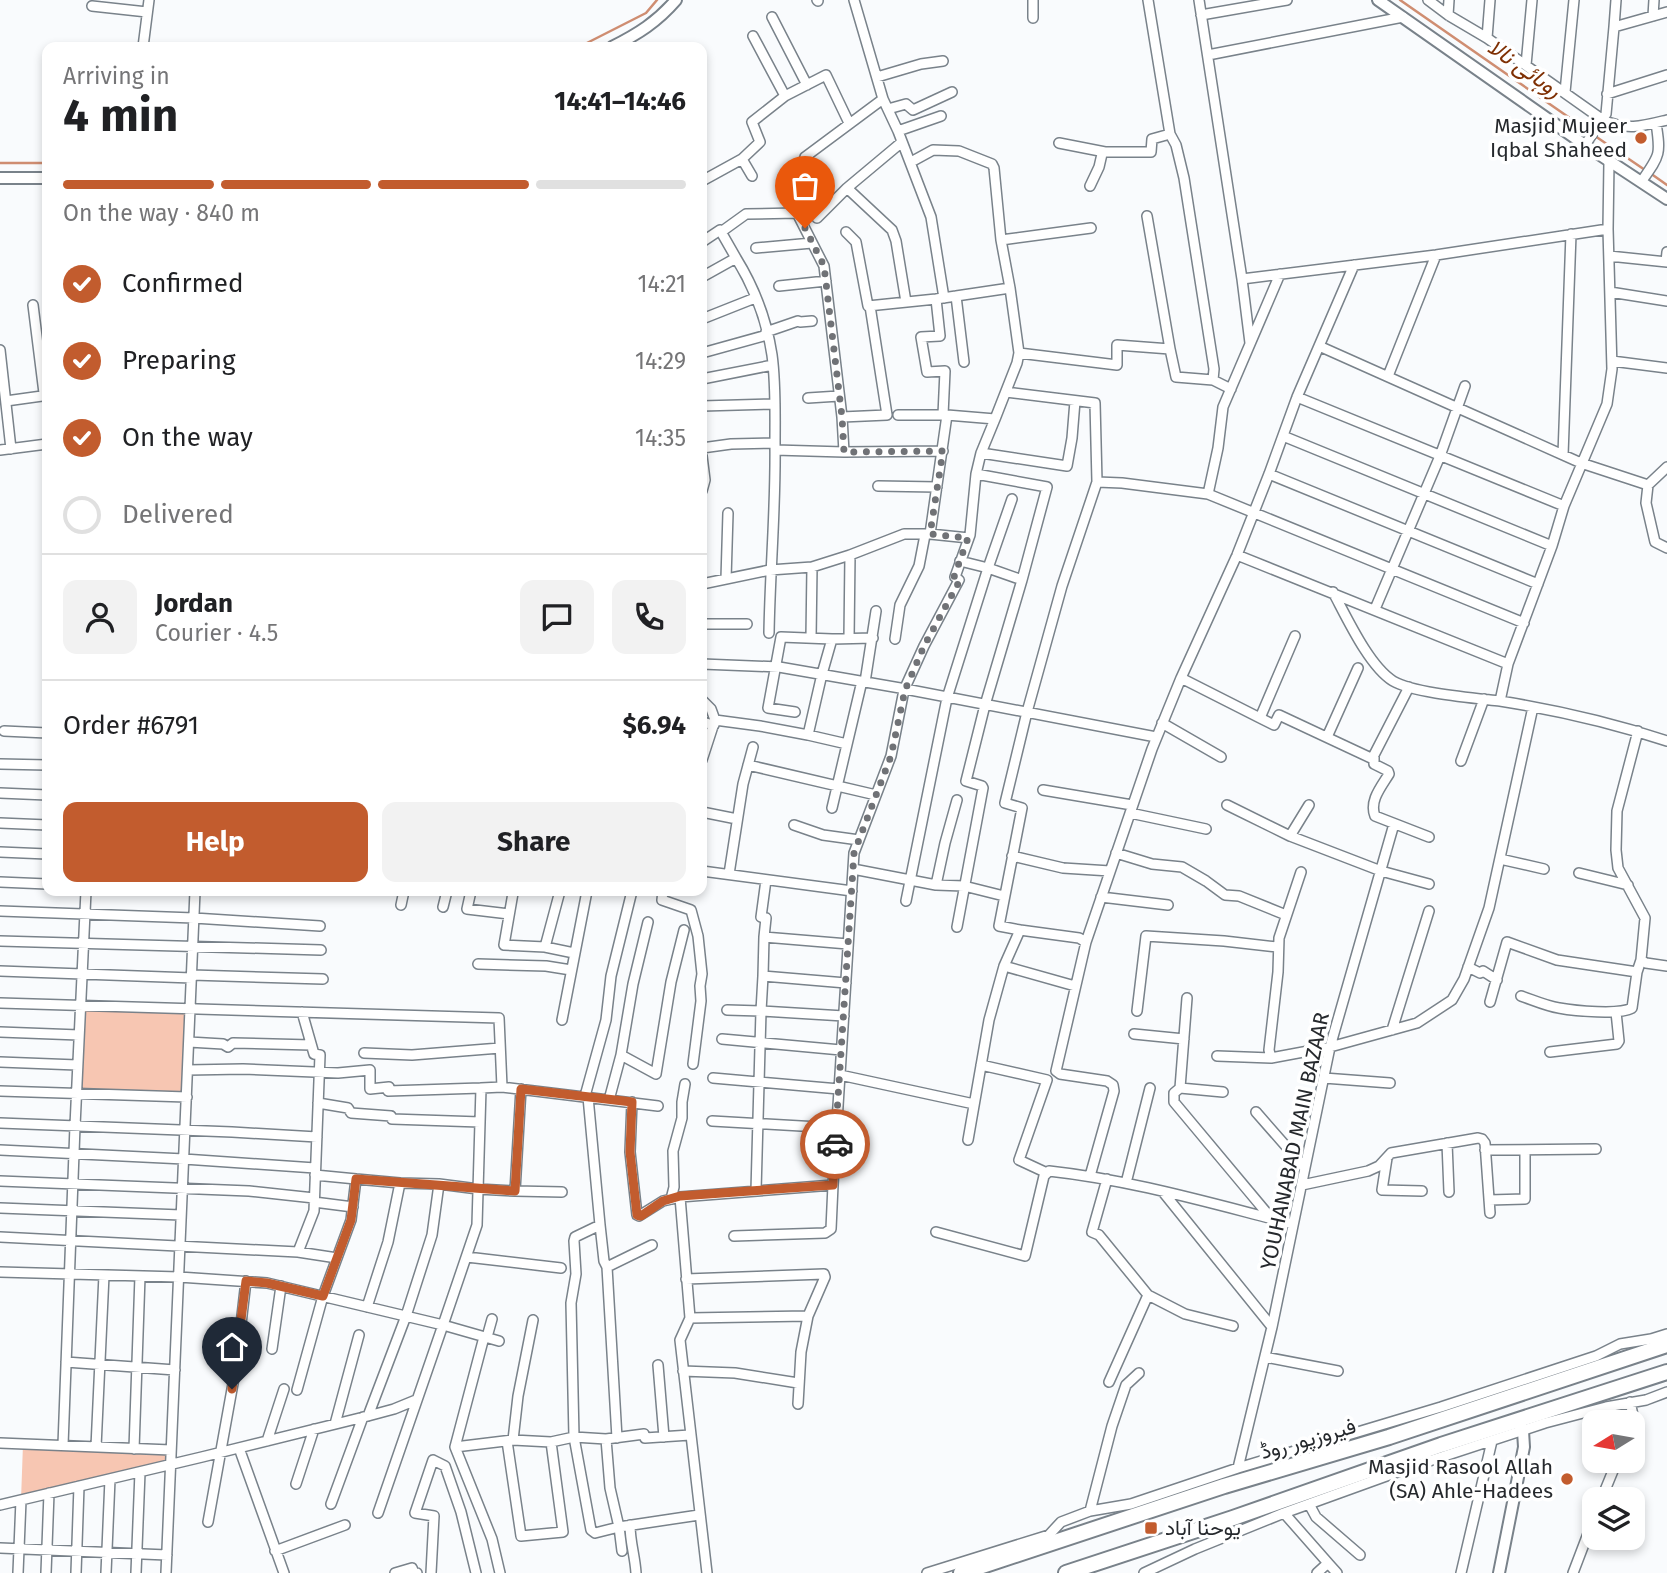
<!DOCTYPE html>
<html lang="en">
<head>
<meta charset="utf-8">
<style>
  :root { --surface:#fff; --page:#f2f2f2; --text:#202124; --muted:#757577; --line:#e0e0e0; --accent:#c25c2e }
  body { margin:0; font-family:"Fira Sans",Vazirmatn,sans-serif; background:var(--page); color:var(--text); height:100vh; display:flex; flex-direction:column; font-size:26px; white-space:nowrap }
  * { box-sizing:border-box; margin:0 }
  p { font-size:23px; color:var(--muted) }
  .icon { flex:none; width:38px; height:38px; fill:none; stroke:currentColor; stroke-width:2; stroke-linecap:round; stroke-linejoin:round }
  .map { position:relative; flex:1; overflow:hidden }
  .panel { position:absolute; left:42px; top:42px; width:665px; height:854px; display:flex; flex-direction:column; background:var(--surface); border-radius:14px; box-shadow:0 4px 10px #0003 }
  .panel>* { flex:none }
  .needle { width:46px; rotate:259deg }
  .tools { position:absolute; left:1582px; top:1410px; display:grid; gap:14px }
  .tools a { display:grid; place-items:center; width:63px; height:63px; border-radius:14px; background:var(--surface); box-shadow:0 4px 10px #0003; font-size:35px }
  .pin { position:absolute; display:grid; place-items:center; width:60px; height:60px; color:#fff; margin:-72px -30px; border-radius:50% 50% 50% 0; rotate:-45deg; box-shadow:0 0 7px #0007 }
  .pin .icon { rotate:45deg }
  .courier { position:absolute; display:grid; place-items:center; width:70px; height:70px; margin:-35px; border:5px solid #c25c2e; border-radius:50%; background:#fff; color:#222; box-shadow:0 2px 9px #0007 }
  .summary em { font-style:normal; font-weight:700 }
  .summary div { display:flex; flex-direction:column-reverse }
  .summary { display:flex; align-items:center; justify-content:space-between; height:119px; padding:0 21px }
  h1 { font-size:46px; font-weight:700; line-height:52px }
  .bar { display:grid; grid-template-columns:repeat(4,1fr); gap:10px 7px; align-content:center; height:84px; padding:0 21px }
  .bar i { height:9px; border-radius:5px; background:var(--line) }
  .bar .on { background:var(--accent) }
  .bar p { grid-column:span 4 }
  .line { display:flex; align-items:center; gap:18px; padding:0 21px; border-top:2px solid var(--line) }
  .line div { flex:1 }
  .round { display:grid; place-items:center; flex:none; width:74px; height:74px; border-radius:14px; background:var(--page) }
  ol { padding:0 21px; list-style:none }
  li { display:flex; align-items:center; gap:21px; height:77px }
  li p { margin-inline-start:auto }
  li .icon { padding:7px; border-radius:50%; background:var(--accent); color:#fff; stroke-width:4 }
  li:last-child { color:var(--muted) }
  li i { width:38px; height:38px; border:4px solid var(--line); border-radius:50% }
  .button { display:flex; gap:14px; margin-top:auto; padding:14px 21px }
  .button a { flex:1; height:80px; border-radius:14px; background:var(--accent); color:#fff; font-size:28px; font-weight:700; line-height:80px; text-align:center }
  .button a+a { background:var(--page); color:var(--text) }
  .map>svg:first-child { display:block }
  .green { fill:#f7c6b2 }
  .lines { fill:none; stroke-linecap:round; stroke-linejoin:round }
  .stream { stroke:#cf8d71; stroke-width:2.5 }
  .minor-casing { stroke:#79828a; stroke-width:12 }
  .tertiary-casing { stroke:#79828a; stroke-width:14 }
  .primary-casing { stroke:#79828a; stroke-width:18 }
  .minor { stroke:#fff; stroke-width:9 }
  .tertiary { stroke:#fff; stroke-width:10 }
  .primary { stroke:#fff; stroke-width:14 }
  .done { stroke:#707276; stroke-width:7; stroke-dasharray:0 12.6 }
  .route { stroke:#c25c2e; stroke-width:9 }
  .poi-dot { fill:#c25c2e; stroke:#fff; stroke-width:2.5 }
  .labels { text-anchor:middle; stroke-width:7; stroke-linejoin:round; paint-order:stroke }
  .poi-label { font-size:21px; fill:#26292d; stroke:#fff; text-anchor:end }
  .street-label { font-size:21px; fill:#26292d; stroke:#fff }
  .water-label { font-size:23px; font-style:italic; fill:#7f3004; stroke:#fff }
</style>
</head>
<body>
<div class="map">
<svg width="1667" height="1573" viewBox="0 0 1667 1573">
  <rect width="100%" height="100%" fill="#f9fbfd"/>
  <!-- green -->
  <path class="green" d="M80,1005L190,1009L187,1097L76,1094Z
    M23,1444L171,1450L170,1465L21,1500Z"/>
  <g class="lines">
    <!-- stream -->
    <path class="stream" d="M1400,0L1590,132
      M579,47L646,13L657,0
      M1595,136L1645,170
      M0,163H47
      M1650,173L1667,185"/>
    <defs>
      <path id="minor" d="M817,0L818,1
        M854,0L883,99L898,131L931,217L944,298
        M1033,0V18
        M1148,0L1170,134L1176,145L1184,178L1214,369L1213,380L1231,389
        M1199,0L1242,279L1436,255L1608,229
        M1428,0L1448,15L1487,38L1603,120C1627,131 1643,126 1667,120
        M92,6L147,12
        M1201,15L1287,0
        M1448,15L1449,0
        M1653,16L1654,0
        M772,17L807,85
        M1614,27L1616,0
        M753,36L785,96
        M1487,38L1490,0
        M143,47L149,0
        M1208,55L1403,17
        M1526,65L1532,0
        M877,77L921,64L943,61
        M1565,92L1574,0
        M1607,94L1667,75
        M888,109L906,104L913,110L952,92
        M898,131L941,116
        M1059,143L1105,152
        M1585,145L1606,114L1614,27L1667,12
        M911,162L933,150L959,151L992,164L994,168L1001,240L1010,288L1019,353L1017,363L995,419L947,415L930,534
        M1609,162L1608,229L1612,369L1607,404L1564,506L1552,546L1508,664L1500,701C1556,710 1613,723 1667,741
        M752,176L742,159L760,142L752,122L785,96L826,75L849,123
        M702,181L742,159
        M1641,182C1660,155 1661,155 1656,123
        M1090,186L1099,167L1102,154L1105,152H1151L1152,139L1170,134
        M847,188L892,230L896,241L906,302
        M797,213L825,182L805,157L883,99
        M1147,216L1170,349
        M817,218L847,188L902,142
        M721,232L746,214L797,213L824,266L842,417L844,452
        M846,232L856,242L868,306L936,299L1010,288
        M1001,240L1091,228
        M702,242L720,230L736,258
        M756,248L812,243
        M1609,256L1667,262
        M1666,262L1667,252
        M1280,274L1223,407L1218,448L1208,494L1524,623
        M702,277L736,258C754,287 767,322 772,355C776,384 775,414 775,443L731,444L702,448
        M1242,279L1250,343
        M779,286L826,281
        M1610,292L1667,301
        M956,296L964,362
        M936,299L940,336L921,337L927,372L945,371L943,415
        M702,319L755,298
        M766,332L798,321L800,322L812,321
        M1319,346L1581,463L1648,485
        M0,350L11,449
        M702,353L767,335
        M1019,353L1117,365V345L1170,349L1176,377L1213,380
        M1612,361L1667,368
        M1388,376L1436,255
        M702,379L773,365
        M1297,397L1564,506
        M808,398L839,396
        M6,401L42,396L44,393L33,305
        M702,406L775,404
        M898,415H947
        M842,417L887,415L870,306
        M1283,436L1552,546
        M0,450L47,444
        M775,450L844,452L943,451
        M981,453L1067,466L1072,438L1075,401
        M1563,455L1571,234
        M702,456L705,480L702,491
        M1667,467L1648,485L1646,503L1655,542L1667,548
        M976,474L1047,487L1022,580
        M1269,474L1538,584
        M1097,482L1122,483L1208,494
        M878,486L937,487
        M1237,555L1508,664
        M726,579L728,513
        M702,584L770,570L812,567L850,555
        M1333,592C1347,618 1369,666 1393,681C1413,693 1474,698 1500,701
        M1375,609L1440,456L1465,386
        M702,624H747
        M769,633C770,570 776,507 775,443
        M811,638L812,567
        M849,638L850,555L904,534H930L969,538
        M895,639L900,605L919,566L925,535
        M702,664L779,667L900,688L1156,737
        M1181,678L1260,718L1295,636
        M865,682L876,611
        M1409,687L1374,755V764L1388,771L1389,774C1381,787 1369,801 1375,816L1429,837
        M702,700L711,709L715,720L702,760
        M795,712L768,708L781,637L832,639
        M1260,718L1274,725L1279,715L1373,759
        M715,720L760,726L808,735
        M702,722L714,725
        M1162,723L1221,757
        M4,731L47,733
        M1638,731L1617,811L1616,850L1618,868L1645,918L1641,960L1646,963L1667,966
        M1327,737L1358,668
        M847,744L808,735L822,674L832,639L873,638
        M1461,761L1484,699
        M0,764L47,765
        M748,765L876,795
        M1043,790L1132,805
        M0,793L47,795
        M957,800L945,843L936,885L964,886L1004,896
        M1227,805L1290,836
        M1309,805L1290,836L1381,871L1429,884
        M832,808L862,681
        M702,812L737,819
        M1130,813L1206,829
        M0,823L47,825
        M794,825L823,835L859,840
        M0,852L47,854
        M1116,853L1152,864L1182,867L1206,881L1225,895L1239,896L1286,915
        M1012,856L1063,868L1110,871
        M1500,859L1544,869
        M853,869L936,885
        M702,871L852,891
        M1301,872L1279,938L1278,972L1269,1050L1271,1058L1330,1047L1417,1023L1452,1000L1464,979L1489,908L1533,707
        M1579,873L1628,885
        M729,874L743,784L753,747
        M766,880L761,917L766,918L764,937L848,944
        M0,882L47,884
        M471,891L467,909L509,914
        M560,891L545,947L574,953
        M663,891L662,900L691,910L698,936L702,974L700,986L701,1001L693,1064
        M513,893L504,945L545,947
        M1101,897L1168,905
        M906,901L947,698L988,568L1012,499
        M401,905L404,891
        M443,907L447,891
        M0,911L194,918L320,926
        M957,927L983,788L982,786L966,781L985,705L1022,580L988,568L960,561
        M1020,930L1079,938L1086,942
        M764,937L763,976L846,983
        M0,941L321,950
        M478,964L546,966L571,970
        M1004,966L1075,986
        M1468,967L1480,973L1483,971L1497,980
        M0,971L192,978
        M192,975L323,979
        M763,976L761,1011L844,1016
        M1521,996C1533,1000 1546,1006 1559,1008C1575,1011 1620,1015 1632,1008L1637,972L1641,960
        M1187,998L1180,1088L1174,1093V1102L1271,1218
        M1490,1002L1507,942L1557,960L1637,972
        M0,1003L499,1018L502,1087L481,1088L477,1225L443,1325L267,1283L179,1277L0,1272
        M727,1010L761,1011L756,1191
        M1137,1011L1146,936L1224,941L1277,947
        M302,1012L314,1054L320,1055L314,1211L298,1252L337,1258
        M562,1020L587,891
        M1392,1030L1429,911
        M0,1032L79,1035
        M1134,1034L1184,1039
        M722,1039L841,1050
        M189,1042L223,1044L228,1047L233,1043L311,1045
        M1550,1052L1617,1044L1619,1041L1616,1012
        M364,1053L412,1055L500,1048
        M621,1055L656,1074L671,982L684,930
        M1217,1056L1271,1058
        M0,1062L77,1065
        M981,1065L1047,1080L1019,1160L1047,1173
        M188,1070L243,1069L338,1073L370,1070V1089L389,1087L388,1091L481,1088
        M840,1075L974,1104
        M713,1078L839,1089
        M1324,1078L1390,1083
        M502,1087L658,1106
        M1180,1088L1223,1092
        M0,1091L187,1097
        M585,1096L606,1020L611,976L632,891
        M588,1097L600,1225L604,1261L607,1267
        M609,1100L621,1055L633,984L648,922
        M632,1102L630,1152L637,1215L639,1216L663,1201L680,1197L833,1185L854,853L891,756L904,690L924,646L959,580L955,577L970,535L976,474L981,453L995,419
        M318,1103L348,1108L351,1113L391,1116L392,1119L480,1122
        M1256,1112L1305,1168
        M712,1121L836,1128
        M0,1123L232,1132L317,1137
        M968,1140L989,1020L1004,966L1020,930L999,926L1022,808L1005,803L1027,712L1062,586L1097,482L1095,403L1006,392
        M1447,1143L1449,1192
        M0,1150L184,1159L315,1168
        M1485,1150L1596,1149
        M1387,1158L1382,1190L1422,1191
        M315,1175L356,1179
        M1090,1176L1114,1091L1113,1085L1107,1081L1060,1074L1056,1071L1086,942L1152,749L1181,678L1237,555L1269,474L1297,397L1354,265
        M1107,1179L1092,1232L1099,1235L1148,1295L1185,1314L1233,1326
        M0,1181L249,1191L314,1198
        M1126,1183L1150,1088
        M1302,1185L1368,1171L1379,1166L1391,1153L1478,1138L1482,1139L1485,1143L1490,1213
        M515,1191L562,1192
        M1163,1192L1272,1327
        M680,1197L690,1318L680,1340L707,1573
        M671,1199L674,1187L673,1151L682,1118V1102L685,1084
        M1489,1200L1525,1199V1150
        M314,1202L353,1207
        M0,1208L181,1215
        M600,1225L575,1237L574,1241L576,1274L571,1303L574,1437L591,1530L595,1533L619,1527L699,1515
        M936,1232L1025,1256L1044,1176L1049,1171C1132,1180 1213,1204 1293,1224
        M734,1236L825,1233L831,1229L833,1185
        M0,1237L298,1252
        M467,1257L561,1268
        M686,1279L824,1274L825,1277L808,1316L801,1352L798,1404
        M367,1307L388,1242L400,1183L439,1184
        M690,1318L808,1316
        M484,1337L455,1447L492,1539L500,1573
        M487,1337L492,1319
        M272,1349L281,1286
        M1265,1357L1338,1371
        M66,1362L175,1370
        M658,1365L664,1437
        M683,1371L735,1373L798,1383
        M1109,1382L1148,1295
        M297,1390L323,1296L351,1220L356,1179L400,1183
        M368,1416L406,1316L432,1235L439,1184L478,1189L515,1191L521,1089
        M1630,1423L1633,1415L1630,1402
        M335,1424L359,1335
        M617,1438L607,1267L652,1245
        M606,1439L610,1488L619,1527L622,1551
        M513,1440L518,1396L533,1320
        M267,1441L284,1389
        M507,1441L521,1536L563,1532L551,1442
        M0,1443L171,1450
        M63,1445L75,1126L86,891
        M96,1447L104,1275
        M455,1447L513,1440L551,1442L574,1437L606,1439L644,1434L645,1438L690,1435
        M239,1448L284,1573
        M134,1449L140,1276
        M1238,1468L1272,1327L1330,1047L1394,824
        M296,1484L314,1429
        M1601,1500L1617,1461
        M331,1504L363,1417
        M1309,1504L1316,1517L1360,1555
        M0,1505L202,1457L368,1416L394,1409L416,1400
        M1090,1511L1112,1426L1126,1385L1139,1373
        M378,1513L443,1325L499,1341
        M1284,1513L1328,1563L1317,1573
        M208,1522L236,1367L246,1281
        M630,1525C630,1542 635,1556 636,1573
        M0,1548L167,1555
        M275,1551L345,1525
        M1328,1563L1337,1573
        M18,1573L21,1500
        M46,1573L49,1493
        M76,1573L79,1486
        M106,1573L110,1479
        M136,1573L140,1472
        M166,1573L195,891
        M395,1573L412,1568L414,1573H417
        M431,1573L434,1516L415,1513L433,1460L445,1466L461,1512L476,1573
        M927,1573L1049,1535L1061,1522L1090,1511L1131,1504L1238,1468L1441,1407L1596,1356L1620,1344L1651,1339L1667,1334
        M1144,1573L1195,1549L1284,1513L1414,1466L1545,1423L1606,1407L1646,1400L1667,1392
        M1461,1573L1492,1441
        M1573,1573L1594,1518"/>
      <path id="tertiary" d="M1378,0L1585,145L1667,199
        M612,47C638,34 657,22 676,0
        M0,178H47
        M1499,1573L1524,1447L1523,1431L1519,1419"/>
      <path id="primary" d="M961,1573L1224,1486L1389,1437L1667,1345
        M1066,1573L1233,1518L1441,1445L1667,1372"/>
    </defs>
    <!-- minor casing -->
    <use href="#minor" class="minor-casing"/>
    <!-- tertiary casing -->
    <use href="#tertiary" class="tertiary-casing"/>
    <!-- primary casing -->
    <use href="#primary" class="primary-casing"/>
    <!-- minor -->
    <use href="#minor" class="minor"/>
    <!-- tertiary -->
    <use href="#tertiary" class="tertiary"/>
    <!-- primary -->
    <use href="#primary" class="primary"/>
  </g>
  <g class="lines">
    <!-- done -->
    <path class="done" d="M805,228L824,266L842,417L844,452L943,451L930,534L968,538L954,577L960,580L924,646L905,690L891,756L854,853L835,1144"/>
    <!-- route -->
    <path class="route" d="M232,1389L246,1281L267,1283L323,1296L351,1220L356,1179L515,1191L521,1089L632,1102L630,1152L637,1215L639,1216H641L663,1201L680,1196L833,1185L835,1144"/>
  </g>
  <!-- markers -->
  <g class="poi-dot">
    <circle cx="1641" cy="138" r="7"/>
    <circle cx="1567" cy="1479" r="7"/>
    <rect x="1144" y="1521" width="14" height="14" rx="3.5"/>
  </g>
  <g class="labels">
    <!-- poi labels -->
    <g class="poi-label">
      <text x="1627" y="133">Masjid Mujeer<tspan x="1627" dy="24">Iqbal Shaheed</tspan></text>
      <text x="1553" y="1474">Masjid Rasool Allah<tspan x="1553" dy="24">(SA) Ahle-Hadees</tspan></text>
      <text x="1165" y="1535" text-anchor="start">یوحنا آباد</text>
    </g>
    <!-- street labels -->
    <g class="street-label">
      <text transform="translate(1295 1141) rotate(-78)" y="7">YOUHANABAD MAIN BAZAAR</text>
      <text transform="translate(1308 1439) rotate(-16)" y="7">فیروزپور روڈ</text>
    </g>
    <!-- water labels -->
    <g class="water-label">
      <text transform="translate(1525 68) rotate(35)" y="8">روہائی نالا</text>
    </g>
  </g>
</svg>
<div class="tools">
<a><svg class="needle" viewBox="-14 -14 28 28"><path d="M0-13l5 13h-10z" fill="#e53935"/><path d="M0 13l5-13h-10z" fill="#757577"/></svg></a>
<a><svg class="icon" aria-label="layers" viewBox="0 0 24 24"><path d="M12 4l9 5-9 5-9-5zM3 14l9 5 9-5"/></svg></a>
</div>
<div class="pin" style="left:805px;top:228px;background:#ea580c"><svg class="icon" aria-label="bag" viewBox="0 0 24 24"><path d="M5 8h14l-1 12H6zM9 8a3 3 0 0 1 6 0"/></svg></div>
<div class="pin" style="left:232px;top:1389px;background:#1f2937"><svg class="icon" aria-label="home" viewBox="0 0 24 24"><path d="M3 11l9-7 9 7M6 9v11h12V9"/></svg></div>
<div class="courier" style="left:835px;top:1144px"><svg class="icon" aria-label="car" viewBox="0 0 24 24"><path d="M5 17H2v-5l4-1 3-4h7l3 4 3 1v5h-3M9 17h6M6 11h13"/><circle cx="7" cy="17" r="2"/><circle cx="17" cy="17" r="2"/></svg></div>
<section class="panel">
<div class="summary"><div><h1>4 min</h1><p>Arriving in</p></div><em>14:41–14:46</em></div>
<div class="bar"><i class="on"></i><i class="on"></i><i class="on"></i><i></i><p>On the way · 840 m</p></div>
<ol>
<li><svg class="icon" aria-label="check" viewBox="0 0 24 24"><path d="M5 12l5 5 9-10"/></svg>Confirmed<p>14:21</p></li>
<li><svg class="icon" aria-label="check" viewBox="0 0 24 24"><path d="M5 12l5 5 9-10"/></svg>Preparing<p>14:29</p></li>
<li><svg class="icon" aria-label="check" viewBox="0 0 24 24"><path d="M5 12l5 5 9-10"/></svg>On the way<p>14:35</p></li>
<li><i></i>Delivered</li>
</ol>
<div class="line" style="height:126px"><a class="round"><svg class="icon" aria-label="person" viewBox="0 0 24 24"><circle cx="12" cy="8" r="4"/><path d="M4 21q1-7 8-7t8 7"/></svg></a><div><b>Jordan</b><p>Courier · 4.5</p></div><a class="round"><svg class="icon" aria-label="chat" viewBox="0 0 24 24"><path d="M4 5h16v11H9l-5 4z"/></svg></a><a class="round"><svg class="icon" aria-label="phone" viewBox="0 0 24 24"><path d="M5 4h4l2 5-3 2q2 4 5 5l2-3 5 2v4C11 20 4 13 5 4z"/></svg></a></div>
<div class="line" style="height:91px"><div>Order #6791</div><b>$6.94</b></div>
<div class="button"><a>Help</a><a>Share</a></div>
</section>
</div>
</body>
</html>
